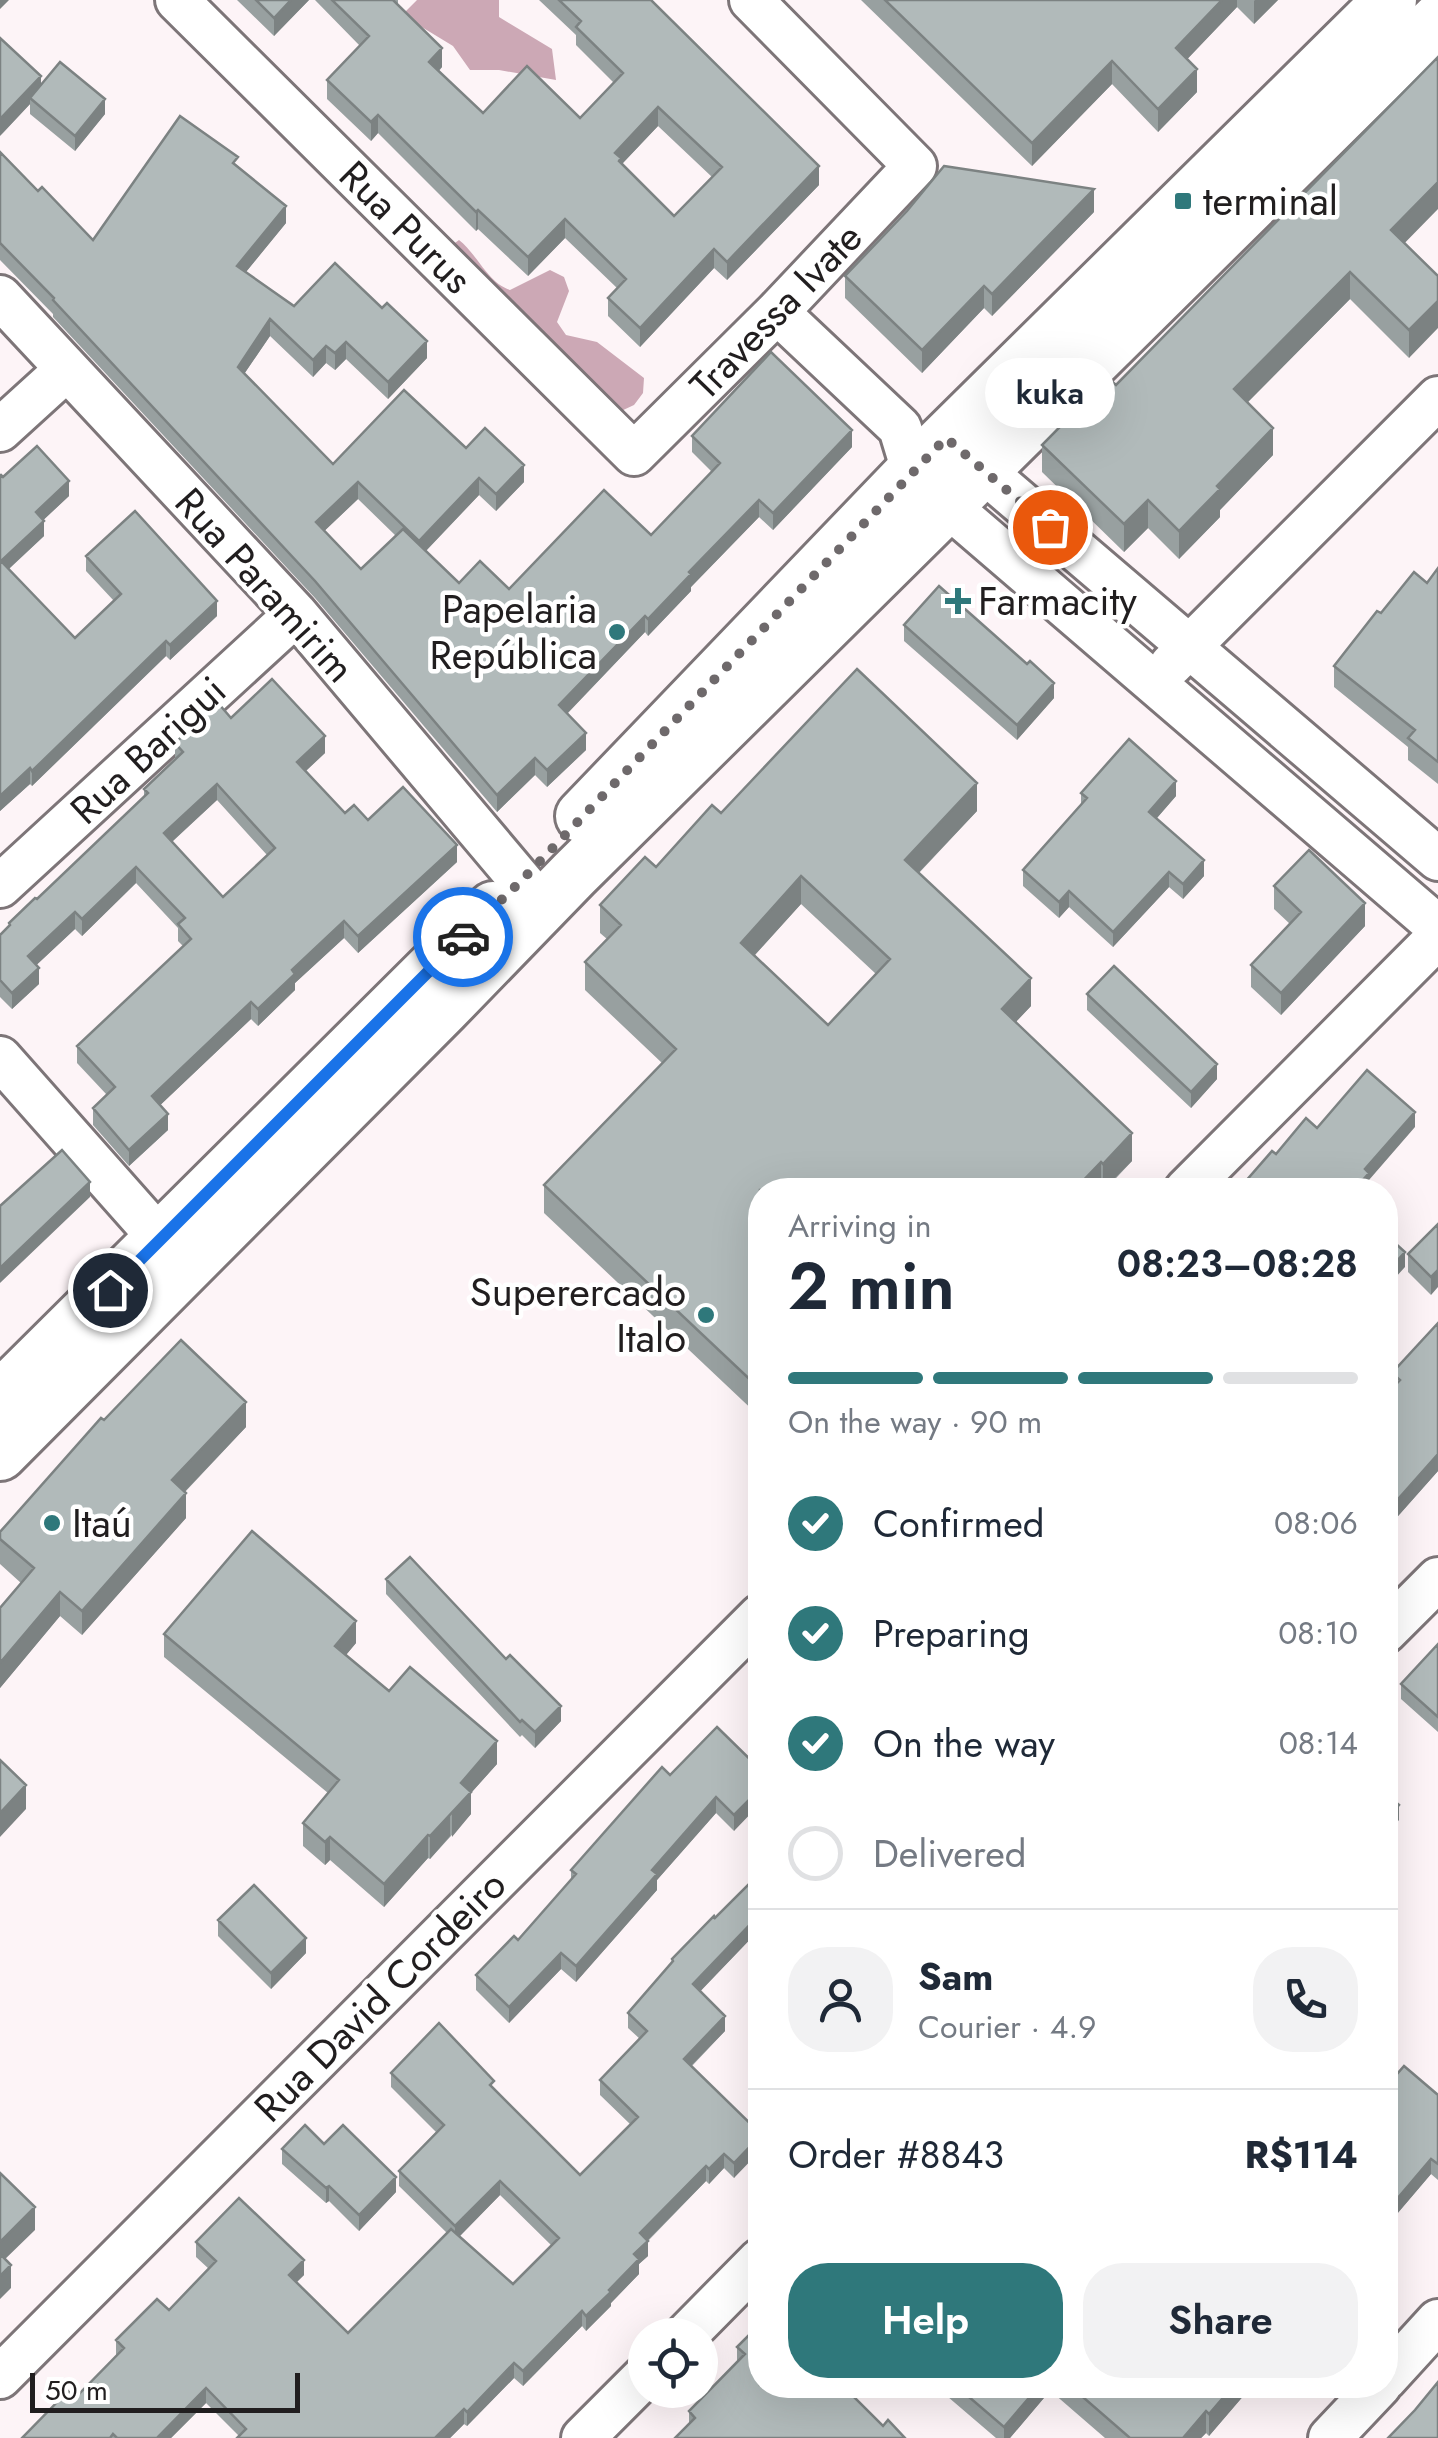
<!DOCTYPE html>
<html lang="en">
<head>
<meta charset="utf-8">
<style>
  :root { --surface:#fff; --page:#f2f2f3; --text:#1f2937; --muted:#747a83; --line:#e0e1e3; --accent:#2f787b }
  body { margin:0; font-family:Jost,sans-serif; background:var(--page); color:var(--text); height:100vh; display:flex; flex-direction:column; font-size:38px; white-space:nowrap }
  * { box-sizing:border-box; margin:0 }
  p { font-size:32px; color:var(--muted) }
  .icon { flex:none; width:55px; height:55px; fill:none; stroke:currentColor; stroke-width:2; stroke-linecap:round; stroke-linejoin:round }
  .map { position:relative; flex:1; overflow:hidden }
  .sheet { position:absolute; left:748px; top:1178px; width:650px; height:1220px; display:flex; flex-direction:column; background:var(--surface); border-radius:40px; box-shadow:0 10px 40px #0002 }
  .sheet>* { flex:none }
  .fabs { position:absolute; left:628px; top:2318px; display:grid; gap:20px }
  .fabs a { display:grid; place-items:center; width:90px; height:90px; border-radius:50%; background:var(--surface); box-shadow:0 10px 40px #0002; font-size:50px }
  .scale { position:absolute; left:30px; bottom:25px; width:270px; box-sizing:border-box; padding-left:10px; border:5px solid #211e1f; border-top:0; font-size:28px; line-height:35px; white-space:nowrap; color:#211e1f; -webkit-text-stroke:8px #fff; paint-order:stroke }
  .pin { position:absolute; display:grid; place-items:center; width:85px; height:85px; color:#fff; margin:-42px; border:5px solid #fff; border-radius:50%; box-shadow:0 2px 10px #0007 }
  .courier { position:absolute; display:grid; place-items:center; width:100px; height:100px; margin:-50px; border:8px solid #1a73e8; border-radius:50%; background:#fff; color:#222; box-shadow:0 2px 12px #0007 }
  .bubble { position:absolute; height:70px; border-radius:35px; background:var(--surface); box-shadow:0 10px 40px #0002; font-size:32px; font-weight:600; line-height:70px; text-align:center }
  .head em { font-style:normal; font-weight:600 }
  .head div { display:flex; flex-direction:column-reverse }
  .head { display:flex; align-items:center; justify-content:space-between; height:170px; padding:0 40px }
  h1 { font-size:65px; font-weight:600; line-height:75px }
  .bar { display:grid; grid-template-columns:repeat(4,1fr); gap:15px 10px; align-content:center; height:120px; padding:0 40px }
  .bar i { height:12px; border-radius:8px; background:var(--line) }
  .bar .current { background:var(--accent) }
  .bar p { grid-column:span 4 }
  .line { display:flex; align-items:center; gap:25px; padding:0 40px; border-top:2px solid var(--line) }
  .line div { flex:1 }
  .round { display:grid; place-items:center; flex:none; width:105px; height:105px; border-radius:40px; background:var(--page) }
  ol { padding:0 40px; list-style:none }
  li { display:flex; align-items:center; gap:30px; height:110px }
  li p { margin-inline-start:auto }
  li .icon { padding:10px; border-radius:50%; background:var(--accent); color:#fff; stroke-width:4 }
  li:last-child { color:var(--muted) }
  li i { width:55px; height:55px; border:5px solid var(--line); border-radius:50% }
  .action { display:flex; gap:20px; margin-top:auto; padding:20px 40px }
  .action a { flex:1; height:115px; border-radius:40px; background:var(--accent); color:#fff; font-size:40px; font-weight:600; line-height:115px; text-align:center }
  .action a+a { background:var(--page); color:var(--text) }
  .map>svg:first-child { display:block }
  .forest { fill:#cca8b5 }
  .lines { fill:none; stroke-linecap:round; stroke-linejoin:round }
  .minor-casing { stroke:#7d7578; stroke-width:48 }
  .major-casing { stroke:#7d7578; stroke-width:58 }
  .minor { stroke:#fff; stroke-width:42 }
  .major { stroke:#fff; stroke-width:52 }
  .wall { fill:#98a0a0; fill-rule:evenodd }
  .shaded-wall { fill:#7c8282 }
  .building { fill:#b1baba; stroke:#7c8282; stroke-width:2.5; fill-rule:evenodd }
  .done { stroke:#6e696b; stroke-width:10; stroke-dasharray:0 18 }
  .route { stroke:#1a73e8; stroke-width:12 }
  .poi-dot { fill:#2f787b; stroke:#fff; stroke-width:4 }
  .labels { text-anchor:middle; stroke-width:9; stroke-linejoin:round; paint-order:stroke }
  .poi-label { font-size:40px; fill:#211e1f; stroke:#fff; text-anchor:start }
  .street-label { font-size:40px; fill:#211e1f; stroke:#fff }
</style>
</head>
<body>
<div class="map">
<svg width="1438" height="2438" viewBox="0 0 1438 2438">
  <rect width="100%" height="100%" fill="#fdf4f7"/>
  <!-- forest -->
  <path class="forest" d="M417,0H499V17L552,49L556,80L499,70H470L453,46L402,15Z
    M459,240C478,255 487,282 510,290L550,270L564,277L569,291L557,322L566,335L597,342L644,378L643,393L634,405L619,412L441,253Z"/>
  <g class="lines">
    <defs>
      <path id="minor" d="M177,0L634,454L777,312L915,166L751,0
        M0,297L296,614L543,907
        M777,312L900,428L913,471L947,505L1438,927
        M0,430L67,369
        M959,450L1438,859
        M1171,665L1438,398
        M0,886L296,614
        M0,1058L179,1260
        M1186,1190L1438,937
        M1385,1632L1438,1579
        M686,2335L760,2260
        M0,2377L760,1616
        M1385,2379L1438,2321
        M583,2438L645,2376
        M1330,2438L1380,2385"/>
      <path id="major" d="M582,816L913,471L1390,0
        M0,1398L493,908
        M0,1454L443,1009L574,874L1438,20"/>
    </defs>
    <!-- minor casing -->
    <use href="#minor" class="minor-casing"/>
    <!-- major casing -->
    <use href="#major" class="major-casing"/>
    <!-- minor -->
    <use href="#minor" class="minor"/>
    <!-- major -->
    <use href="#major" class="major"/>
  </g>
  <!-- wall -->
  <path class="wall" d="M237,0H309L274,36Z
    M315,0H398V5L442,67L439,71L483,113L580,118L614,83L576,45V35L539,0H651L819,185L727,280L714,268L640,347L608,316V298L617,288L565,238L528,276L478,229L476,231L378,133L371,141L327,99V80L360,46ZM658,126L712,177L674,216L622,164Z
    M861,0H1278L1254,24L1237,7L1187,59L1197,92L1158,132L1112,84L1032,166Z
    M41,86L105,114L75,151L30,114V104L0,136Z
    M0,152L38,191L93,240L238,166L286,223L245,273L294,306L427,358L388,399L346,359L335,370L326,363L313,377L270,336L244,374L333,464L466,448L524,482L496,511L479,495L426,551L459,583L509,589L651,535L712,472L692,452V436L852,447L773,530L759,517L691,587V591L648,636L645,632L567,714L586,750L547,787L535,775L497,812L315,598L53,317V314L0,260ZM358,499L396,536L361,569L324,531Z
    M1094,212L992,316L984,308L922,373L845,298V276Z
    M1404,243L1438,276L1409,358L1350,299L1248,402L1273,455L1220,510V517L1179,559L1148,528L1124,552L1042,472V445L1116,385Z
    M3,477L69,496L43,520L44,536L9,569L75,638L114,601L86,571V556L217,616L170,660L166,656L32,786L30,784L0,811Z
    M1438,568V784L1408,760V747L1334,687V666L1381,613L1427,583Z
    M904,625L1027,664L1054,698L1017,740L904,641Z
    M231,718L325,753L306,771L345,813L368,820L457,862L358,953L344,938L295,983V990L258,1026L251,1019L160,1105L168,1130L129,1166L93,1125V1108L107,1095L77,1063V1046L183,946L178,941V928L136,883L82,936L75,929L36,965L39,984L12,1009L0,997V935L9,926V923L37,899L144,797V789L175,760V743ZM217,800L267,855L223,897L172,842Z
    M1081,793L1176,796L1157,818L1204,876L1183,899L1169,887L1113,947L1069,907L1059,918L1023,886V870L1081,805Z
    M977,811L919,873L1031,1006L1015,1022L1132,1161L1105,1190H760V1417L544,1213V1185L662,1063L585,990V962L607,939L600,933V905L656,867L721,813ZM801,904L876,974L828,1025L755,955Z
    M1274,886L1365,926L1281,1015L1251,987V965L1290,924L1274,909Z
    M1087,994L1217,1079L1191,1108L1087,1010Z
    M1438,1224L1431,1295L1408,1272V1254Z
    M1438,1323V1471L1391,1524L1388,1521L1385,1524V1396L1392,1388V1373Z
    M104,1420L246,1427L185,1492L186,1518L82,1635L60,1616L0,1688V1608L21,1583L0,1564V1532Z
    M386,1579L561,1721L535,1748L522,1735L520,1737L386,1594Z
    M164,1634L356,1643L346,1655L389,1691L497,1764L471,1793V1814L430,1859L428,1858L384,1907L330,1860L325,1865L303,1846V1823L328,1793L164,1657Z
    M1438,1644V1732L1401,1699V1684Z
    M760,1769L734,1831L716,1813L657,1880V1890L576,1982L561,1969L509,2023L476,1990V1975L518,1940L571,1880V1870L670,1775Z
    M715,1918L760,1929L700,1991L725,2031L692,2066L760,2133L734,2178L724,2168L709,2184L706,2181L648,2241V2256L639,2264V2274L611,2303V2306L586,2331L582,2326L523,2386L514,2378L467,2426L464,2424L450,2438H237L239,2436L206,2403L171,2438H22L75,2398L116,2356V2340L169,2310L209,2269L196,2257V2242L304,2275L296,2282L348,2333L447,2233L399,2186V2171L436,2132L391,2087V2073L494,2089L580,2175L630,2124L600,2095V2080L640,2039L628,2028V2013L672,1963V1959ZM500,2195L551,2245L513,2284L460,2236Z
    M218,1920L306,1953L271,1989L218,1936Z
    M760,2023V2053L753,2046V2031Z
    M1438,2095V2180L1431,2174L1385,2228Z
    M324,2144L396,2192L359,2231L329,2201L326,2203L282,2164V2149Z
    M737,2347L883,2426L689,2424V2411L737,2362Z
    M934,2385H1049V2392L1010,2438H996Z
    M1053,2385H1251V2387L1209,2436L1206,2433L1201,2438H1105L1053,2393Z"/>
  <!-- shaded-wall -->
  <path class="shaded-wall" d="M0,0H9L0,9Z
    M291,0H309L274,36V18Z
    M1222,0H1237V7L1176,71V48Z
    M1255,0H1278L1254,24V1Z
    M442,48V67L429,80V62Z
    M1112,61V84L1032,166V143Z
    M1197,69V92L1158,132V109Z
    M41,76V93L30,98V104L0,136V119Z
    M105,99V114L75,151V136Z
    M658,107V126L621,165V177L615,153Z
    M378,115V133L371,141V122Z
    M819,166V185L727,280V262Z
    M1438,182V209L1391,257V230Z
    M1094,189V212L992,316V294Z
    M286,206V223L237,283V266Z
    M478,210V229L476,231V212Z
    M565,219V238L528,276V257Z
    M714,249V268L640,347V328Z
    M1350,272V299L1234,416V389Z
    M984,286V308L922,373V350Z
    M1438,301V328L1409,358V330Z
    M270,319V336L238,383V367Z
    M427,341V358L388,399V382Z
    M346,342V359L335,370V353Z
    M326,346V363L313,377V360Z
    M1273,428V455L1220,510V517L1179,559V531L1217,486Z
    M852,430V447L773,530V513Z
    M524,465V482L496,511V494Z
    M479,478V495L419,558V541Z
    M69,481V496L36,527V512Z
    M358,482V499L316,539V522Z
    M759,500V517L691,587V591L648,636V619L689,572Z
    M1148,500V528L1124,552V524Z
    M44,521V536L1,576V561Z
    M217,601V616L170,660V645Z
    M645,616V632L559,722V705Z
    M166,641V656L32,786V771Z
    M1054,683V698L1017,740V725Z
    M586,733V750L547,787V770Z
    M325,736V753L297,779V762Z
    M535,758V775L497,812V795Z
    M30,768V784L0,811V796Z
    M1176,781V796L1149,827V812Z
    M977,783V811L905,887V860Z
    M217,784V800L164,849V833Z
    M457,845V862L358,953V936Z
    M1204,860V876L1183,899V884Z
    M136,867V883L82,936V919Z
    M1169,872V887L1113,947V932Z
    M801,876V904L741,970V943Z
    M1069,891V907L1059,918V902Z
    M1365,903V926L1281,1015V993Z
    M75,912V929L28,973V956Z
    M344,921V938L295,983V990L258,1026V1009L292,970Z
    M39,968V984L12,1009V993Z
    M1031,978V1006L1002,1037V1009Z
    M251,1002V1019L152,1113V1096Z
    M1217,1064V1079L1191,1108V1092Z
    M1415,1112V1127L1369,1180V1187L1366,1190H1354L1365,1169Z
    M168,1114V1130L129,1166V1150Z
    M1132,1133V1161L1103,1190V1164Z
    M1101,1162V1189L1074,1190Z
    M90,1182V1197L0,1283V1268Z
    M1405,1252V1267L1385,1289V1274Z
    M1438,1270V1287L1431,1295V1277Z
    M246,1402V1427L172,1505V1480Z
    M1438,1454V1471L1391,1524V1507Z
    M186,1493V1518L82,1635V1611Z
    M1388,1503V1521L1385,1524V1507Z
    M60,1592V1616L0,1688V1663Z
    M356,1621V1643L335,1668V1646Z
    M561,1706V1721L535,1748V1732Z
    M497,1741V1764L471,1793V1814L452,1837V1814L461,1783Z
    M26,1785V1809L0,1837V1813Z
    M760,1789V1804L734,1831V1815Z
    M716,1797V1813L657,1880V1890L576,1982V1966L652,1870Z
    M1399,1805V1820L1385,1837V1822Z
    M450,1813V1836L430,1859V1836Z
    M428,1835V1858L384,1907V1884Z
    M330,1837V1860L325,1865V1842Z
    M760,1914V1929L693,1999V1984Z
    M306,1938V1953L271,1989V1973Z
    M561,1953V1969L509,2023V2007Z
    M725,2016V2031L684,2073V2059Z
    M760,2136V2151L734,2178V2163Z
    M724,2154V2168L709,2184V2169Z
    M1431,2159V2174L1385,2228V2213Z
    M706,2166V2181L640,2248V2233Z
    M396,2177V2192L359,2231V2215Z
    M500,2181V2195L455,2241V2226Z
    M329,2186V2201L326,2203V2188Z
    M35,2207V2230L0,2264V2242Z
    M648,2241V2256L639,2264V2274L611,2303V2306L586,2331V2316L609,2290L634,2254Z
    M304,2260V2275L289,2290V2275Z
    M11,2265V2288L0,2299V2276Z
    M582,2311V2326L523,2386V2371Z
    M514,2363V2378L467,2426V2412Z
    M1040,2385H1049V2392L1010,2438H1004V2427Z
    M1234,2385H1251V2387L1209,2436V2414Z
    M206,2388V2403L171,2438H158Z
    M464,2409V2424L450,2438H435Z
    M1206,2411V2433L1201,2438H1183Z"/>
  <!-- building -->
  <path class="building" d="M256,0H291L274,18Z
    M332,0H393L442,48L429,62L483,113L527,66L580,118L623,73L576,27L581,21L559,0H651L819,166L727,262L714,249L640,328L608,298L626,279L565,219L528,257L478,210L476,212L378,115L371,122L327,80L369,36ZM658,107L722,167L674,216L619,161L621,158L615,153Z
    M885,0H1222L1176,48L1197,69L1158,109L1112,61L1032,143Z
    M0,38L41,76L0,119Z
    M1438,57V182L1391,230L1438,276V301L1409,330L1350,272L1234,389L1273,428L1217,486L1220,489L1179,531L1148,500L1124,524L1042,445L1108,378L1116,385Z
    M60,62L105,99L75,136L30,98Z
    M180,116L238,157L233,163L286,206L237,266L294,306L335,263L382,308L387,303L427,341L388,382L346,342L335,353L326,346L313,360L270,319L238,367L333,464L404,390L466,448L485,428L524,465L496,494L479,478L419,541L358,482L316,522L361,569L403,529L459,583L480,561L509,589L604,490L651,535L720,463L692,436L771,352L852,430L773,513L759,500L689,572L691,574L648,619L645,616L559,705L586,733L547,770L535,758L497,795L315,581L53,300L54,298L0,243V152L38,191L42,187L93,240Z
    M944,166L1094,189L992,294L984,286L922,350L845,276L907,211Z
    M37,446L69,481L36,512L44,521L1,561L75,638L121,594L86,556L135,511L217,601L170,645L166,641L32,771L30,768L0,796V476L1,475L3,477Z
    M1438,568V762L1408,738L1415,730L1334,666L1377,611L1381,613L1414,572L1427,583Z
    M939,586L1027,664L1030,661L1054,683L1017,725L904,625Z
    M857,669L977,783L905,860L1031,978L1002,1009L1132,1133L1103,1164L1101,1162L1074,1190H760V1389L544,1185L676,1049L585,962L621,925L600,905L645,857L656,867L712,805L721,813ZM801,876L890,959L828,1025L741,943Z
    M272,679L325,736L297,762L345,813L354,805L368,820L403,787L457,845L358,936L344,921L292,970L295,974L258,1009L251,1002L152,1096L168,1114L129,1150L93,1108L115,1087L77,1046L191,939L178,924L185,918L136,867L82,919L75,912L28,956L39,968L12,993L0,980V935L10,925L9,923L35,898L37,899L148,793L144,789L183,752L175,743L218,703L231,718ZM217,784L275,848L223,897L164,833Z
    M1129,739L1176,781L1149,812L1204,860L1183,884L1169,872L1113,932L1069,891L1059,902L1023,870L1087,798L1081,793Z
    M1309,850L1365,903L1281,993L1251,965L1301,912L1274,886Z
    M1114,966L1217,1064L1191,1092L1087,994Z
    M1367,1070L1415,1112L1365,1169L1369,1173L1354,1190H1238L1272,1151L1276,1154L1306,1118L1317,1128Z
    M62,1150L90,1182L0,1268V1206Z
    M1438,1224V1270L1431,1277L1408,1254Z
    M1385,1234L1405,1252L1385,1274Z
    M1438,1323V1454L1391,1507L1388,1503L1385,1507V1396L1400,1380L1392,1373Z
    M181,1340L246,1402L172,1480L186,1493L82,1611L60,1592L0,1663V1608L34,1568L0,1539V1532L101,1418L104,1420Z
    M252,1531L356,1621L335,1646L389,1691L410,1667L497,1741L461,1783L471,1792L430,1836L428,1835L384,1884L330,1837L325,1842L303,1823L339,1780L164,1634Z
    M410,1557L506,1659L510,1655L561,1706L535,1732L522,1720L520,1722L386,1579Z
    M1438,1644V1717L1401,1684Z
    M717,1727L760,1769V1789L734,1815L716,1797L652,1870L657,1874L576,1966L561,1953L509,2007L476,1975L514,1936L518,1940L554,1899L576,1874L571,1870L662,1767L670,1775Z
    M0,1760L26,1785L0,1813Z
    M1385,1793L1399,1805L1385,1822Z
    M760,1873V1914L693,1984L725,2016L684,2059L760,2133V2136L734,2163L724,2154L709,2169L706,2166L640,2233L648,2241L634,2254L639,2259L609,2290L611,2292L586,2316L582,2311L523,2371L514,2363L467,2412L464,2409L435,2438H237L246,2429L206,2388L158,2437L160,2438H117L113,2434L110,2438H22L68,2391L75,2398L124,2348L116,2340L157,2299L169,2310L216,2261L196,2242L239,2198L304,2260L289,2275L348,2333L451,2229L513,2284L559,2238L500,2181L455,2226L399,2171L444,2125L391,2073L439,2023L494,2081L490,2085L580,2175L638,2117L600,2080L647,2031L628,2013L673,1961L672,1959L714,1916L715,1918Z
    M254,1885L306,1938L271,1973L218,1920Z
    M760,2023V2037L753,2031Z
    M1404,2066L1438,2095V2164L1431,2159L1385,2213V2088Z
    M305,2125L324,2144L343,2125L396,2177L359,2215L329,2186L326,2188L282,2149Z
    M0,2173L35,2207L0,2242Z
    M0,2254L11,2265L0,2276Z
    M760,2324V2385H842L883,2426L888,2420L905,2438H675L695,2418L689,2411L745,2354L737,2347Z
    M1438,2382V2438H1388L1415,2410Z
    M955,2385H1040L1004,2427Z
    M1069,2385H1234L1209,2414L1206,2411L1183,2438H1130Z"/>
  <g class="lines">
    <!-- done -->
    <path class="done" d="M463,937L522,880L946,438L1050,527"/>
    <!-- route -->
    <path class="route" d="M110,1290L463,937"/>
  </g>
  <!-- markers -->
  <g class="poi-dot">
    <rect x="1173" y="191" width="20" height="20" rx="5"/>
    <path d="M953 586h10v10h10v10h-10v10h-10v-10h-10v-10h10z"/>
    <circle cx="617" cy="632" r="10"/>
    <circle cx="706" cy="1315" r="10"/>
    <circle cx="52" cy="1523" r="10"/>
  </g>
  <g class="labels">
    <!-- poi labels -->
    <g class="poi-label">
      <text x="1203" y="215">terminal</text>
      <text x="978" y="615">Farmacity</text>
      <text x="597" y="623" text-anchor="end">Papelaria<tspan x="597" dy="46">República</tspan></text>
      <text x="686" y="1306" text-anchor="end">Superercado<tspan x="686" dy="46">Italo</tspan></text>
      <text x="72" y="1537">Itaú</text>
    </g>
    <!-- street labels -->
    <g class="street-label">
      <text transform="translate(406 227) rotate(45)" y="14">Rua Purus</text>
      <text transform="translate(776 311) rotate(-46)" y="14">Travessa Ivate</text>
      <text transform="translate(265 585) rotate(48)" y="14">Rua Paramirim</text>
      <text transform="translate(148 750) rotate(-43)" y="14">Rua Barigui</text>
      <text transform="translate(380 1996) rotate(-45)" y="14">Rua David Cordeiro</text>
    </g>
  </g>
</svg>
<div class="fabs">
<a><svg class="icon" aria-label="locate" viewBox="0 0 24 24"><circle cx="12" cy="12" r="6"/><path d="M12 2v4M12 18v4M2 12h4M18 12h4"/></svg></a>
</div>
<div class="scale">50 m</div>
<div class="pin" style="left:1050px;top:527px;background:#ea580c"><svg class="icon" aria-label="bag" viewBox="0 0 24 24"><path d="M5 8h14l-1 12H6zM9 8a3 3 0 0 1 6 0"/></svg></div>
<div class="pin" style="left:110px;top:1290px;background:#1f2937"><svg class="icon" aria-label="home" viewBox="0 0 24 24"><path d="M3 11l9-7 9 7M6 9v11h12V9"/></svg></div>
<div class="courier" style="left:463px;top:937px"><svg class="icon" aria-label="car" viewBox="0 0 24 24"><path d="M5 17H2v-5l4-1 3-4h7l3 4 3 1v5h-3M9 17h6M6 11h13"/><circle cx="7" cy="17" r="2"/><circle cx="17" cy="17" r="2"/></svg></div>
<div class="bubble" style="left:985px;top:358px;width:130px">kuka</div>
<section class="sheet">
<div class="head"><div><h1>2 min</h1><p>Arriving in</p></div><em>08:23–08:28</em></div>
<div class="bar"><i class="current"></i><i class="current"></i><i class="current"></i><i></i><p>On the way · 90 m</p></div>
<ol>
<li><svg class="icon" aria-label="check" viewBox="0 0 24 24"><path d="M5 12l5 5 9-10"/></svg>Confirmed<p>08:06</p></li>
<li><svg class="icon" aria-label="check" viewBox="0 0 24 24"><path d="M5 12l5 5 9-10"/></svg>Preparing<p>08:10</p></li>
<li><svg class="icon" aria-label="check" viewBox="0 0 24 24"><path d="M5 12l5 5 9-10"/></svg>On the way<p>08:14</p></li>
<li><i></i>Delivered</li>
</ol>
<div class="line" style="height:180px"><a class="round"><svg class="icon" aria-label="person" viewBox="0 0 24 24"><circle cx="12" cy="8" r="4"/><path d="M4 21q1-7 8-7t8 7"/></svg></a><div><b>Sam</b><p>Courier · 4.9</p></div><a class="round"><svg class="icon" aria-label="phone" viewBox="0 0 24 24"><path d="M5 4h4l2 5-3 2q2 4 5 5l2-3 5 2v4C11 20 4 13 5 4z"/></svg></a></div>
<div class="line" style="height:130px"><div>Order #8843</div><b>R$114</b></div>
<div class="action"><a>Help</a><a>Share</a></div>
</section>
</div>
</body>
</html>
